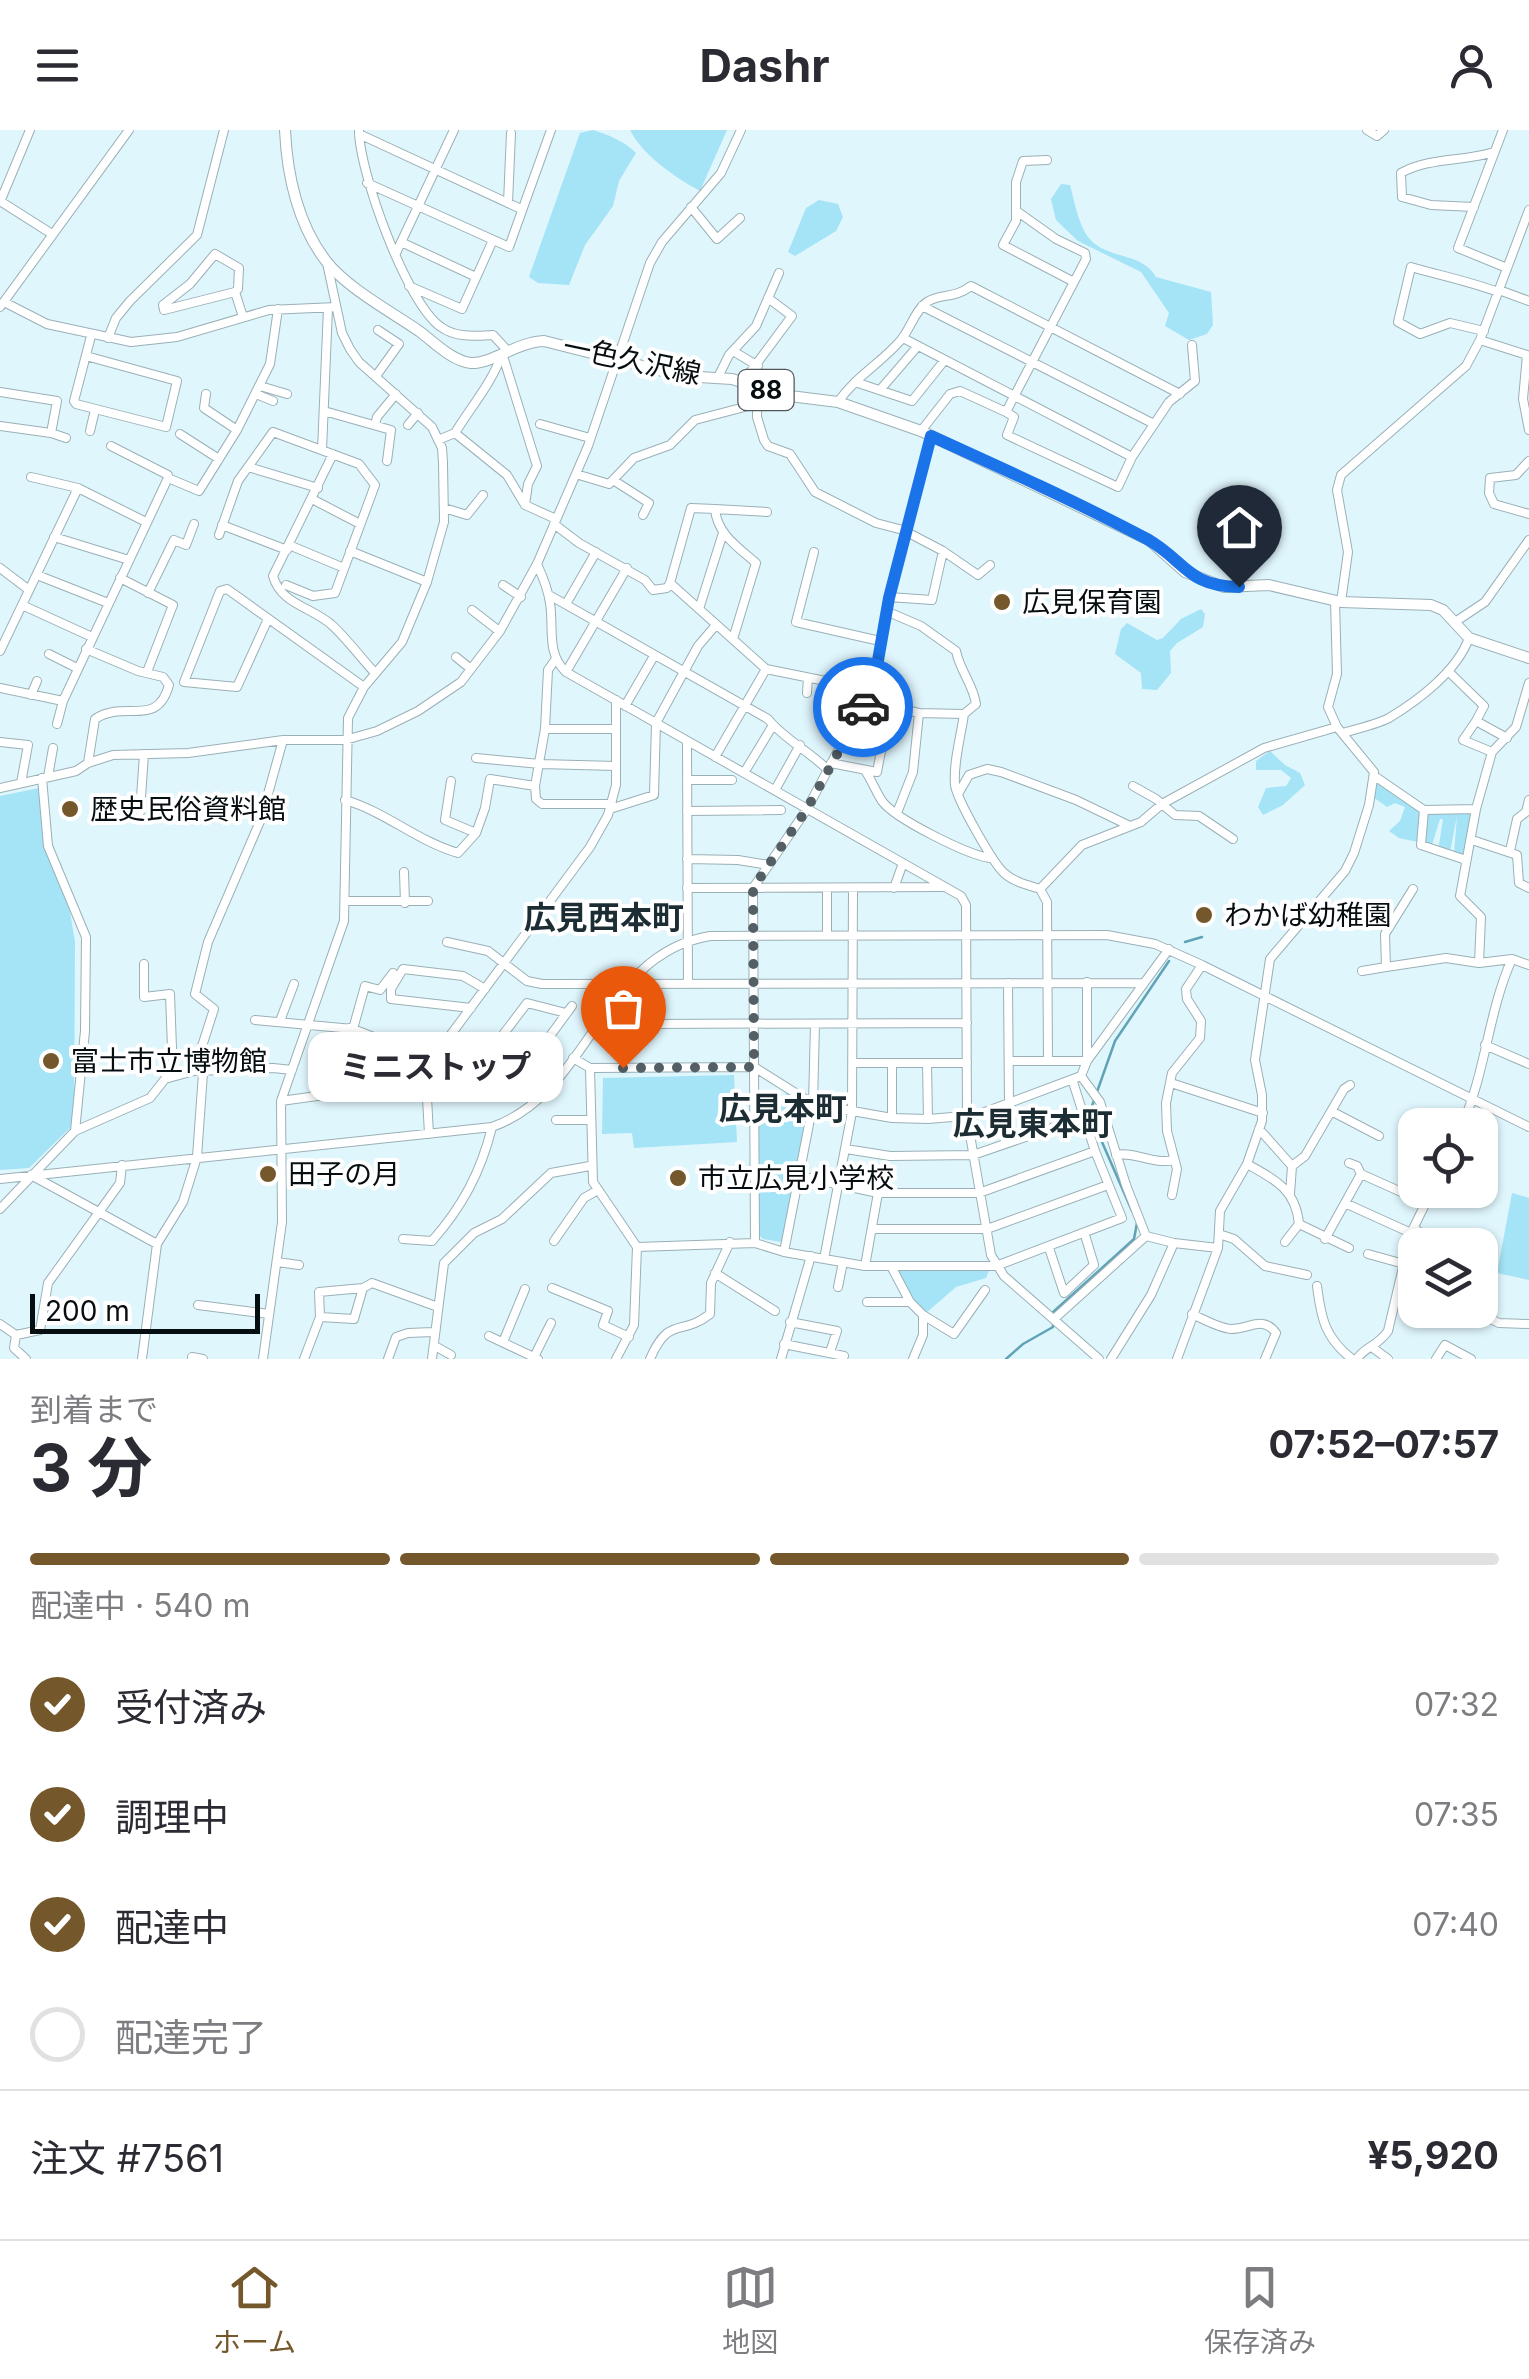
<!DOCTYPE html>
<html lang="ja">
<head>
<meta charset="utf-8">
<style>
  :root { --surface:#fff; --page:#f7f7f7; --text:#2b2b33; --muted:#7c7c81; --line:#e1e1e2; --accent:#74572b }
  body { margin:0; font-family:Inter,"Noto Sans JP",sans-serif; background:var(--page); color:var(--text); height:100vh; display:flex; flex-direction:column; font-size:38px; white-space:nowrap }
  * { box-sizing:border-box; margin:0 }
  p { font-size:32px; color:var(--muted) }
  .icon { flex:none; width:55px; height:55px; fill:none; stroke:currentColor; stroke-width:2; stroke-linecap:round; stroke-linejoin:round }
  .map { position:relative; height:1229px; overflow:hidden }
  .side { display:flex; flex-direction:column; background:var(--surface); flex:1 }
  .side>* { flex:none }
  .buttons { position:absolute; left:1398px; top:978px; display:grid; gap:20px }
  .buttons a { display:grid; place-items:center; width:100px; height:100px; border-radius:20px; background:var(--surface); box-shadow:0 2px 8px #0004; font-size:50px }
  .scale { position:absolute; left:30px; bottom:25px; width:230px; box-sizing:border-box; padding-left:10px; border:5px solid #070e11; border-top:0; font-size:28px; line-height:35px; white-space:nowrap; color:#070e11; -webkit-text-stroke:8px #fff; paint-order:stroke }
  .pin { position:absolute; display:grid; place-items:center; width:85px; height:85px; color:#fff; margin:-102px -42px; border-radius:50% 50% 50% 0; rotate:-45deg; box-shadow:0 0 10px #0007 }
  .pin .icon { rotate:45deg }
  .courier { position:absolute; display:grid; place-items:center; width:100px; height:100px; margin:-50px; border:8px solid #1a73e8; border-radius:50%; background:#fff; color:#222; box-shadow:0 2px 12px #0007 }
  .bubble { position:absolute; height:70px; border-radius:20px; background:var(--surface); box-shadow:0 2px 8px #0004; font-size:32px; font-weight:700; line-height:70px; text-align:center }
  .overview em { font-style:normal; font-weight:700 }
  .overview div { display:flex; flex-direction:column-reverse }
  .overview { display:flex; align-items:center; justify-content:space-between; height:170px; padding:0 30px }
  h1 { font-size:65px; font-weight:700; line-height:75px }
  .bar { display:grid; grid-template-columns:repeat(4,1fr); gap:15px 10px; align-content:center; height:120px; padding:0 30px }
  .bar i { height:12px; border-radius:8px; background:var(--line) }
  .bar .current { background:var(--accent) }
  .bar p { grid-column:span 4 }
  .line { display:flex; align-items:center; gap:25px; padding:0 30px; border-top:2px solid var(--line) }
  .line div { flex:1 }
  ol { padding:0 30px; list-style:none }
  li { display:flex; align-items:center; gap:30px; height:110px }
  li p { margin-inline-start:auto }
  li .icon { padding:10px; border-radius:50%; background:var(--accent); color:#fff; stroke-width:4 }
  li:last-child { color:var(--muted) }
  li i { width:55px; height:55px; border:5px solid var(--line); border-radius:50% }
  header { display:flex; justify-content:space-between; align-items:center; height:130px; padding:0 30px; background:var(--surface); font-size:45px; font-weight:700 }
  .tabs { display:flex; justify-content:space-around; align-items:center; height:140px; border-top:2px solid var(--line); background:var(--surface); font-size:28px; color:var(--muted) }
  .tabs a { display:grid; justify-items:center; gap:5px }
  .tabs .current { color:var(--accent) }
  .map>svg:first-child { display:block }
  .green { fill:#a5e3f6 }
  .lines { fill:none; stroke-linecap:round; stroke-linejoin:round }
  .stream { stroke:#60a3b7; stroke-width:2.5 }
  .minor-casing { stroke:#9ab0b6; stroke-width:10 }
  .major-casing { stroke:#9ab0b6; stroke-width:12 }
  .minor { stroke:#fff; stroke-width:8 }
  .major { stroke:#fff; stroke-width:10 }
  .done { stroke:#535f64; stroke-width:10; stroke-dasharray:0 18 }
  .route { stroke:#1a73e8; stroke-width:12 }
  .poi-dot { fill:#74572b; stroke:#fff; stroke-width:4 }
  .labels { text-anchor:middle; stroke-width:8; stroke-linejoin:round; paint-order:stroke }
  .shield { fill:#fff; stroke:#515658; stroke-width:2.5 }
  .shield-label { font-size:25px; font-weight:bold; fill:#070e11 }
  .street-label { font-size:28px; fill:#070e11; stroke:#fff }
  .poi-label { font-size:28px; fill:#070e11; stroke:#fff; text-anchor:start }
  .quarter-label { font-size:32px; font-weight:bold; fill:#1c2e34; stroke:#fff }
</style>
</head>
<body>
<header><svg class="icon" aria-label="menu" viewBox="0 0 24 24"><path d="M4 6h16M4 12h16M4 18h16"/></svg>Dashr<svg class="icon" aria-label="person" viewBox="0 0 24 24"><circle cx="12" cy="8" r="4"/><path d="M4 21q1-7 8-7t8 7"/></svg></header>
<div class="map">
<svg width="1529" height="1229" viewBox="0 0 1529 1229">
  <rect width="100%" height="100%" fill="#e0f6fd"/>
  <!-- green -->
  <path class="green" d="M593,0C609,5 624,11 636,23L619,51L613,76L585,115L569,155L538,153L529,147L580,3Z
    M630,0H727L700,61C675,47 643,26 630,0Z
    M1061,54L1070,55C1075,73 1079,102 1095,114C1115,129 1143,124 1156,147L1211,162L1213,195L1207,204L1189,210L1165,196L1169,183L1141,142L1078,111L1056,90L1051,69Z
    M819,70L838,74L843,87L836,101L795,126L788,122L806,78Z
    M1201,479L1205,484L1203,497L1177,513L1170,521L1171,543L1157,560L1142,559L1141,543L1115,524L1121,499L1127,493L1157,510L1163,508L1181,489Z
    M1270,621L1285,635L1300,643L1305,655L1283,675L1263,685L1258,677L1266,658L1286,656L1291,648L1281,640H1256V631Z
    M1377,650L1424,681H1473L1464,725L1454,723L1457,686L1450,722L1438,721L1443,689H1440L1432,715L1399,708L1389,701L1400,691L1405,677L1395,673L1387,677L1373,667Z
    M39,658L46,718L69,776L75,812L74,994L29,1038L0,1040V666Z
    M734,945L737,1012L634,1018L632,1003L602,1004L603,948Z
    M786,961L809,978L784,1109L781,1112L763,1109L759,1105V969H785Z
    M1512,1063L1529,1068V1150L1497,1143Z
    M980,1139L989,1141L986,1148L956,1157L926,1183L918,1178L895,1140Z"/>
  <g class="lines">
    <!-- stream -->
    <path class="stream" d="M1185,812L1202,807
      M1132,1081L1102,1012L1092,976L1115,911L1169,831
      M1052,1183L1134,1109L1137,1093
      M1006,1229L1023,1214L1053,1197V1191"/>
    <defs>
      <path id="minor" d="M359,0C359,42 407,174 441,197C456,208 475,206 493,205L507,220
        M1367,0L1377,6L1384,0
        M1503,0L1458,118L1507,138
        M359,4L521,79
        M1047,30L1023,31L1016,52V91L1003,115L1074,152
        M367,53L509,117L551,0
        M0,71L52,104
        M0,72L30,0
        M508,73L511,3
        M691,77L717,109L740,88
        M1474,77L1431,75L1402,67L1401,43C1430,27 1463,32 1494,22
        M401,112L476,147
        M396,123L454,0
        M409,156L462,179L493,110
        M1499,160L1529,171
        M235,162L164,180L163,175L190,154L215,124L239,138L238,159L235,162L243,187
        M4,172L47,194L131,212L177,207L269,180L336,177
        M922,176L1154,294
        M0,177L129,0
        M1484,201L1450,193L1420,204L1398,192L1411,137C1442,146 1468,151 1498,162
        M108,208L116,188L130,171L197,105L224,0
        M903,208L1132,327
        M1480,210L1527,225L1523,269L1529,300
        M733,221L758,236
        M502,223L537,336L528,354L525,375
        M86,226L177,251L166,297L76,274L74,271L91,206
        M376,246L399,214L378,200
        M717,249L729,225L756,196L779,143
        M743,252L792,186L768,168
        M855,252L912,271L944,231
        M260,256L287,264
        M757,257V287L764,310L768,316L790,324L815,362L876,393L903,400L943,421L978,445L990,435
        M880,260L917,217
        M0,262L57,271L51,303L0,296
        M206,264L204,278L237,300
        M256,264L273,271
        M838,272C855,247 881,233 900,211C910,200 915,180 927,172C941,163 954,169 971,156L1180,264
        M324,281L391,300L387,331
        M1006,282L1014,287L1007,305L1118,357L1132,327L1169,272L1195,251L1192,215
        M540,294L590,308
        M375,295L377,287L396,264
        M408,295L418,283
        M90,301L95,280
        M921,301L950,264L960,261L1006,282L1086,129L1085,123L1056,109L1018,82
        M51,303L66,308
        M455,303C470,278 492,253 501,226
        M180,304L219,329
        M438,310L455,303L507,345L525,375L556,389
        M111,316L168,345V348
        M322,320L328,178
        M333,324L273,446C281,475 313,477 333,496C348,510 361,528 375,543
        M1529,331L1516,345L1490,348L1489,363L1494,374L1529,384
        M248,337L318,358
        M576,344L609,354L613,350L649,373L643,385
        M31,347L78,358
        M613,350L634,328L670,315L695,290L756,274
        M312,369L360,394
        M444,378L467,385L483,365
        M715,379L767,382
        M554,394L579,413L645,450L653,460L667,458L670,453L691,378L715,379C717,404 738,417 756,433L733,509
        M222,395L287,420
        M219,405L238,351L273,302L359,334L375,355L335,463L313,466L286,455
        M54,407L129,430
        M289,415L344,438
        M350,421L427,452
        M814,422L796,492L880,511
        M537,434C543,447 548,459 550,473C554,498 546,523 566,542L961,766L966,775L967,988L991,1125L1004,1146L1099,1229
        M0,438L29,460
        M37,445L108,473
        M120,448L173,475L147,542
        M670,453L766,539L870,560
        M503,455L521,467
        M148,463L174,410L186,415L194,394
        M549,465L768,589C784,609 809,621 828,640
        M889,467L932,470L943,421
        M1341,472L1348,422L1337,360L1341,345L1466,236L1480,210L1529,80
        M566,474L596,422
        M22,475L92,507
        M699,479L723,403
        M472,480L499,501
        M886,481L921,496L956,521C960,541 973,554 976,574L964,584C961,606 953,633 955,655C957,670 993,733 1004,743C1014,752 1027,755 1040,759
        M268,489L237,557L184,552L220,461L227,459L364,557
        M1455,492L1485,472L1529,410
        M86,519L138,541L163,547L169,555C157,599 125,569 95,589L88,633
        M0,521L78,358L146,392
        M49,524L77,538
        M456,527L471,539
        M555,530L548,540L545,599L535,656L536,669L542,674H612
        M1448,541L1484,576L1476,591L1507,608
        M566,542L627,438
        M0,558L63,571L168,348L199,361L237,300L270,234L278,179
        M807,563L808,548
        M31,565L37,551
        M625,576L654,526
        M861,581L877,587L897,578L919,583
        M1476,591L1463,610L1492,622
        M57,594L63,571
        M545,599H616
        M1342,603C1357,599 1375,595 1389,588C1419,570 1457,541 1469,508
        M687,611L688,854
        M0,612L28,615L21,653
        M715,627L766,539
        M476,628L540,634L616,636
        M831,633L877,642L886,595
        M866,642C872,651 876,662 882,671C895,689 968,725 990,728
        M744,643L773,595
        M48,647L53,618
        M1376,647L1424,680L1476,679L1460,766L1481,787L1479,833L1512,829L1529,835
        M42,648L48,716L86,807L85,901L75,1001
        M687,650H732
        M451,651L445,690L476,703L485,678L490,649L535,656
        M1133,656L1156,669L1175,685L1199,686L1233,709
        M0,658L76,641L88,633L113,625L188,623L283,610H345L377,601L418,581L461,552L500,501L537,434L588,316L650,133L662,112L721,43L741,0
        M775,660L800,615
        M958,664L969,645L987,639L1001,642L1076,670L1130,696
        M345,670C386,682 417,711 458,723L476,703
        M610,679L654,665L656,593L698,516L716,495
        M1476,679L1492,622L1516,597L1529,553
        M1424,680L1421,715L1466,730
        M687,681L781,680
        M140,682L144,624
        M897,683L913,642L919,583L964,584
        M1472,710L1517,725L1519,753L1529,758
        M1510,721L1517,689L1526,682L1529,670
        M687,729L738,730L769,735
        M404,742L405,773
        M687,758L943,757
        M827,758V805
        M894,758L903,733
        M1413,759L1385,804L1386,837L1446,828L1479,833
        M346,771H428
        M447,812L488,821L527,851L542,854L1144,853
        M144,834V867L170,864L173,945
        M1362,841L1386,837
        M1008,853L1009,974
        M613,875L640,894L967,893
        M471,878L391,869V859L403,839L463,846L485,859
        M255,890L353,899L432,930L501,963L511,959L572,876
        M280,891L294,854
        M353,899L365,856L380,860L393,843
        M1485,915L1529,934
        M573,928L590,938L754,937L813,974L892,988L928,989L977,985L1081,946L1087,931L1169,819
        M1009,931H1087V852
        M1048,931L1047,772L1040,759L1082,715L1141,692L1162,674L1264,618L1337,597
        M854,933H967
        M892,933V988
        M927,933L928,989
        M590,938L593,1052L637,1117L634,1195L616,1229
        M194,941L214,879L195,864L208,812L261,689L283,610
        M333,942L376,955L392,914
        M1081,946L1100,972L1126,1055L1146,1106
        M471,947L527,873L566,883
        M1171,953L1263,983
        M281,971L324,965L349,898
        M1333,982L1379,1006
        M556,990H590
        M1462,995C1486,942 1488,882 1512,829
        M1259,999L1292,1036L1290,1064
        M429,1004L426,950L432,930L590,717L608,685L616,655V570
        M846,1019L890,1026L973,1025L1084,987
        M1116,1025C1135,1021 1153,1035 1174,1030
        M1247,1034C1276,1050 1296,1060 1299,1094L1349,1118
        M1292,1036L1305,1026L1344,959L1350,955
        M1361,1044L1426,1073
        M31,1045L157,1114
        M799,1046L878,1063H979L1095,1021
        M0,1049L492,997C592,962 600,824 710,806L1107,805L1155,814L1202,835L1529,997
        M1172,1065L1177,1039L1167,1001L1166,973L1172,943L1200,908L1201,891L1187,869L1186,859L1202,835
        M1347,1074L1411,1103
        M0,1079L75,1001L150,968L165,949L194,941L273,938L292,940
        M1414,1098L1438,1115
        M872,1099H987L1108,1055
        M1219,1104L1234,1109L1265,1136L1307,1145
        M1146,1106L1174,1113L1218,1118
        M403,1109L432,1111C462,1077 481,1042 492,997
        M1325,1109L1361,1044L1357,1036L1349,1033
        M554,1111L584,1068L598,1060
        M1285,1112L1299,1094
        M755,1113L753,758L807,679L874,553L889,467L931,306
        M637,1117L755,1113L784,1122L865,1136H996L1122,1088L1095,1021L1073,952
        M1049,1118L1064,1163L1094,1135L1085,1105
        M784,1122L813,974L815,894
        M1368,1124L1404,1134
        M824,1129L852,982L853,758
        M277,1132L299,1135
        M865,1136L878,1063
        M892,1138L910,1172L923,1185V1205L913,1229
        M715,1143L775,1181
        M1317,1156C1321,1188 1325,1208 1352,1229
        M838,1157L843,1132
        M552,1158L608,1181L603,1195L629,1207
        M867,1172H910
        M1395,1174L1415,1168
        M198,1175L269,1184
        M1471,1180L1499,1193L1529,1194
        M1192,1184C1203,1189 1219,1198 1231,1199C1250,1199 1263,1185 1276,1203L1265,1229
        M923,1185L954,1204L985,1160
        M320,1187L354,1189L363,1158
        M1054,1189L1146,1106
        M790,1192L837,1201L830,1222
        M0,1194L16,1205L14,1218L26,1229
        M16,1205L40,1200L48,1153L120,1053L122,1035
        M489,1206L538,1229
        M503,1212L525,1159
        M784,1214L844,1226
        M435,1216L451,1225
        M1373,1218L1388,1229
        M192,1227L203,1229
        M534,1227L551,1193
        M142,1229L157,1114L183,1072L197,1027L203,943
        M263,1229L282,1092L281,971L344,791L348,588L364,557L402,512L427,452L444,392L443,333L442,318L432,297L359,232L350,219L342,203L327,133
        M304,1229L320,1187L319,1162L363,1158L372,1153L438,1177
        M388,1229L396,1207L408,1203L433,1202
        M432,1229L444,1133L474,1103L502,1089L551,1043L590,1036
        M650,1229C669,1185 681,1207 710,1184L711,1153L730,1112
        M781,1229L811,1126
        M1111,1229L1151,1165L1174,1113
        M1177,1229L1218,1118L1220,1081L1247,1034L1262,991V965L1255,930L1270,829L1345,741L1354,723L1369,675L1374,642L1337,597L1328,577L1337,544L1335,471
        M1357,1229C1364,1217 1377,1217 1388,1201L1411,1103L1432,1060
        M1436,1229L1445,1215L1471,1229"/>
      <path id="major" d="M285,0C287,45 298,95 326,131C347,158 390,181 419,201C434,212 452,231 471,233C492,234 517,212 544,211L682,246L732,249L782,265L838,272L921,301L1149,410L1185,442L1224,457L1269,455L1341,472L1431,475L1443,480L1469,508L1529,528"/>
    </defs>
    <!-- minor casing -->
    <use href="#minor" class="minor-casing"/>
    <!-- major casing -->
    <use href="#major" class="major-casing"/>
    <!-- minor -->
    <use href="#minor" class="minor"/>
    <!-- major -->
    <use href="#major" class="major"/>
  </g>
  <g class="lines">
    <!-- done -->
    <path class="done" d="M623,938L754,937L753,758L807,679L863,577"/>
    <!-- route -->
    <path class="route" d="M863,577L874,553L889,468L931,306C1004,339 1077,372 1147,409C1185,430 1186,456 1239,457"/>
  </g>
  <!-- markers -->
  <g class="poi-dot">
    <circle cx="1002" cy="472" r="10"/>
    <circle cx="70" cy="679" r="10"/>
    <circle cx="1204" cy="785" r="10"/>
    <circle cx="51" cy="931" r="10"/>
    <circle cx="268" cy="1044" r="10"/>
    <circle cx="678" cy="1048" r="10"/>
  </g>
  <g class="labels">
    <!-- shield labels -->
    <rect class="shield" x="738.5" y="240" width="55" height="40" rx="8"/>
    <g class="shield-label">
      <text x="766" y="269">88</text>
    </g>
    <!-- street labels -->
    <g class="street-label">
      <text transform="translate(632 230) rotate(12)" y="10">一色久沢線</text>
    </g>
    <!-- poi labels -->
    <g class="poi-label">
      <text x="1022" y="482">広見保育園</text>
      <text x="90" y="689">歴史民俗資料館</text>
      <text x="1224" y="795">わかば幼稚園</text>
      <text x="71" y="941">富士市立博物館</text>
      <text x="288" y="1054">田子の月</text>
      <text x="698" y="1058">市立広見小学校</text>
    </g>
    <!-- quarter labels -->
    <g class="quarter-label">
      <text x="604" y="799">広見西本町</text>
      <text x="783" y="990">広見本町</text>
      <text x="1033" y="1005">広見東本町</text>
    </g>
  </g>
</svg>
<div class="buttons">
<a><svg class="icon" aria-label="locate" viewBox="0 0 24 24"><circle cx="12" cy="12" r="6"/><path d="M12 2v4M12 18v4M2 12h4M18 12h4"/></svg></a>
<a><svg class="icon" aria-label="layers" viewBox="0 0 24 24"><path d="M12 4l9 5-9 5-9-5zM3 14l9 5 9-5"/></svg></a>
</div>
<div class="scale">200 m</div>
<div class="pin" style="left:623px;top:938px;background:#ea580c"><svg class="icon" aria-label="bag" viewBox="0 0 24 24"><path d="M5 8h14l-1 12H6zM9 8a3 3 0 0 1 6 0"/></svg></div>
<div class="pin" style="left:1239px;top:457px;background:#1f2937"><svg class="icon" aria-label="home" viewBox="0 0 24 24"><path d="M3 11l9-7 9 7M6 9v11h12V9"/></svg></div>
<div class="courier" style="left:863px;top:577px"><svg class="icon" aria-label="car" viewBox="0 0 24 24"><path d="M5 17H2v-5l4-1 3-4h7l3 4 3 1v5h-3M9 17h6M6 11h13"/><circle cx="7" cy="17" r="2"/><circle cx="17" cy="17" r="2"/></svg></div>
<div class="bubble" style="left:308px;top:902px;width:255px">ミニストップ</div>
</div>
<section class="side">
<div class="overview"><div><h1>3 分</h1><p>到着まで</p></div><em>07:52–07:57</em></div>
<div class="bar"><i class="current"></i><i class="current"></i><i class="current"></i><i></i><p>配達中 · 540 m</p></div>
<ol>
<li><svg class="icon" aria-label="check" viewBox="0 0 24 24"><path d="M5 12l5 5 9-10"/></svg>受付済み<p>07:32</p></li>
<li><svg class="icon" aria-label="check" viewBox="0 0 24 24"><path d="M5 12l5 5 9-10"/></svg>調理中<p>07:35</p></li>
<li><svg class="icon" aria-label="check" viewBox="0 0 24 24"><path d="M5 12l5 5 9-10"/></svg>配達中<p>07:40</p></li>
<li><i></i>配達完了</li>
</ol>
<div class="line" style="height:130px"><div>注文 #7561</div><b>¥5,920</b></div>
</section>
<nav class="tabs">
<a class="current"><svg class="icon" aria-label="home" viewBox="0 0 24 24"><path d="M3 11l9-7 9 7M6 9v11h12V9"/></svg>ホーム</a>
<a><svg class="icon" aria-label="map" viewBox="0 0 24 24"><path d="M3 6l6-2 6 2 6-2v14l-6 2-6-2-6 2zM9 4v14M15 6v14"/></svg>地図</a>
<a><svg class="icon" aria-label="saved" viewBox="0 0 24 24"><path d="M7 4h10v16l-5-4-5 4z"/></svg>保存済み</a>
</nav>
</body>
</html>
